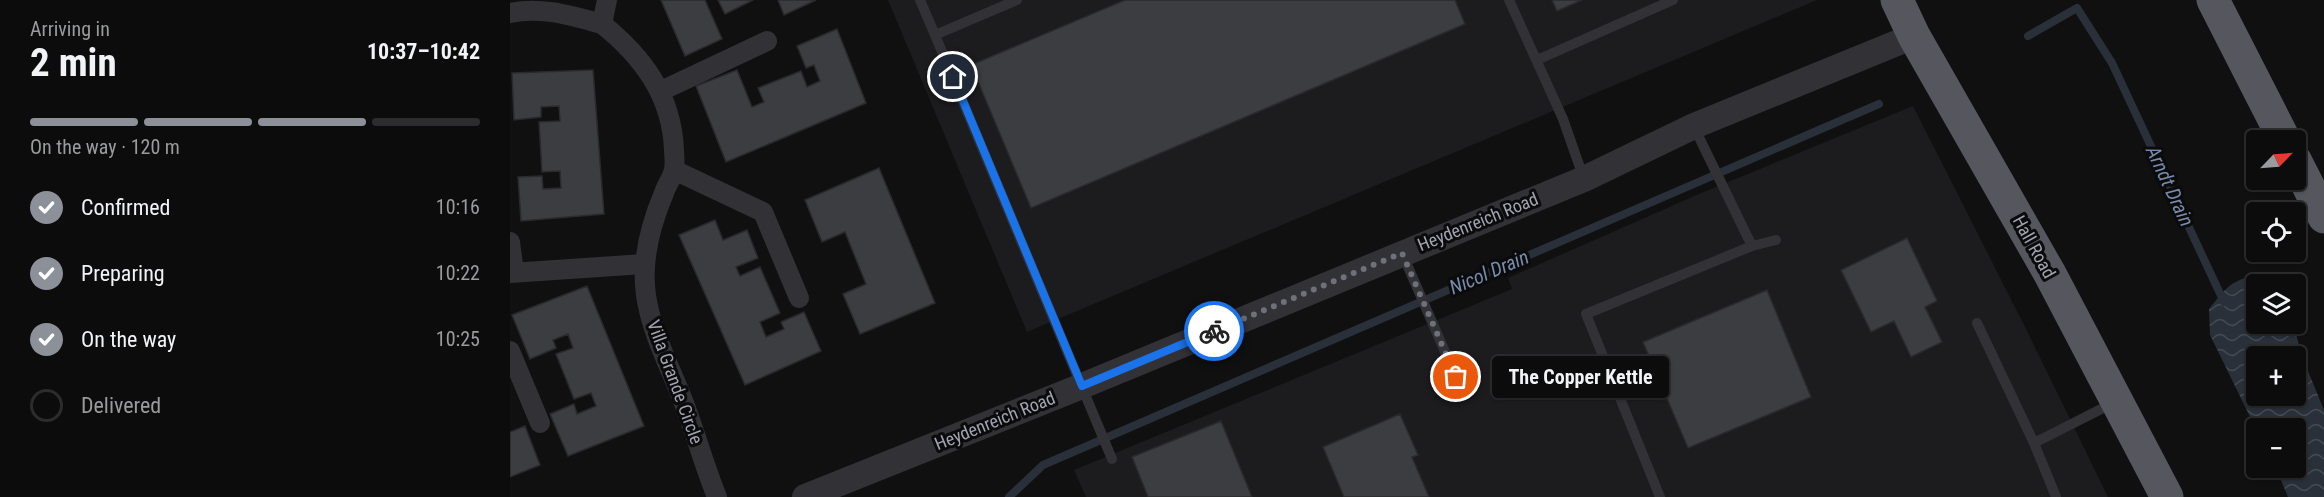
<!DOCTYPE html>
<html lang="en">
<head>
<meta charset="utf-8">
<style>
  :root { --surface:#0c0c0d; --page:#151516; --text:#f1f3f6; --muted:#9a9b9d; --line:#2c2c2e; --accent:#8c9099 }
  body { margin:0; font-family:"Roboto Condensed",sans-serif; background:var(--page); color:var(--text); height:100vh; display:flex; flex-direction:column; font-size:22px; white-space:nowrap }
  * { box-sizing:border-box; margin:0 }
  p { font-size:20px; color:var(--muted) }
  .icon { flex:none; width:33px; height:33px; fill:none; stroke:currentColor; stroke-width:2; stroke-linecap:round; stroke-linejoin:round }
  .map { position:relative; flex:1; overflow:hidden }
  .drawer { display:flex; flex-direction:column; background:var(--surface); width:510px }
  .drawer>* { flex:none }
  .needle { width:39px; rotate:65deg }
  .tools { position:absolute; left:1736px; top:130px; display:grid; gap:12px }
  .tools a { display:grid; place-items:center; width:60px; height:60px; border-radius:6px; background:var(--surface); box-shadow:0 2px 4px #0004,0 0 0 2px var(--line); font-size:30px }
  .pin { position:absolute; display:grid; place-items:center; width:51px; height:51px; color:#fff; margin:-26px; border:3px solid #fff; border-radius:50%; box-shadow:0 2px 6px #0007 }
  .courier { position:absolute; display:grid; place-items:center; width:60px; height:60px; margin:-30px; border:4px solid #1a73e8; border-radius:50%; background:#fff; color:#222; box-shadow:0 2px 8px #0007 }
  .bubble { position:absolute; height:42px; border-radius:6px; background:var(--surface); box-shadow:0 2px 4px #0004,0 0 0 2px var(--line); font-size:20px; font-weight:700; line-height:42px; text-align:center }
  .headline em { font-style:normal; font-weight:700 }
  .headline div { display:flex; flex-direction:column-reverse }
  .headline { display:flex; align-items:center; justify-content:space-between; height:102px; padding:0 30px }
  h1 { font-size:39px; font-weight:700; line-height:45px }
  .bar { display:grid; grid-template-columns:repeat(4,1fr); gap:9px 6px; align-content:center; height:72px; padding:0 30px }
  .bar i { height:8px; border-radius:4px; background:var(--line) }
  .bar .active { background:var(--accent) }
  .bar p { grid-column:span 4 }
  ol { padding:0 30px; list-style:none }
  li { display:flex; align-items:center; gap:18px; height:66px }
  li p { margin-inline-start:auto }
  li .icon { padding:6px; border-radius:50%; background:var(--accent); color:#fff; stroke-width:4 }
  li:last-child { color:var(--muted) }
  li i { width:33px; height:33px; border:3px solid var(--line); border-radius:50% }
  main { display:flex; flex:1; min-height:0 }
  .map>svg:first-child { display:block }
  .built { fill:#1c1c1e }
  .water { fill:url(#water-waves); fill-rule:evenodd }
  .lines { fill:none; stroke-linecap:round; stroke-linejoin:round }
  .stream { stroke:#293039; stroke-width:8 }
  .building { fill:#3c3d41; stroke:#2a2a2d; stroke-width:1.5 }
  .service { stroke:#313136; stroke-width:10 }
  .minor { stroke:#313136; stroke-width:20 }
  .tertiary { stroke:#313136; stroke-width:26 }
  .trunk { stroke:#55565e; stroke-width:33 }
  .done { stroke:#6e707a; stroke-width:6; stroke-dasharray:0 10.8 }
  .route { stroke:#1a73e8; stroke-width:8 }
  .labels { text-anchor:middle; stroke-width:6; stroke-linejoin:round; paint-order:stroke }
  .street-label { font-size:18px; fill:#a1a3b2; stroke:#0b0b0c }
  .water-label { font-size:20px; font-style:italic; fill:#778cae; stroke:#0b0b0c }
</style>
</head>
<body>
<main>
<section class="drawer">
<div class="headline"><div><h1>2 min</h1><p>Arriving in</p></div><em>10:37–10:42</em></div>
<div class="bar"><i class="active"></i><i class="active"></i><i class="active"></i><i></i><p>On the way · 120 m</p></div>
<ol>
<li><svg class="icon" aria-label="check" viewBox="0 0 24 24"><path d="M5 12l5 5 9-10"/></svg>Confirmed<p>10:16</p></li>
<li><svg class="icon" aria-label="check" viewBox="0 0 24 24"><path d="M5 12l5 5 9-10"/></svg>Preparing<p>10:22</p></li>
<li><svg class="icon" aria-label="check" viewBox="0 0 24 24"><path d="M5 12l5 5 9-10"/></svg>On the way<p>10:25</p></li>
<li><i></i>Delivered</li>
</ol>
</section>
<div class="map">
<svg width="1814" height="497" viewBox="0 0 1814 497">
  <defs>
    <pattern id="water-waves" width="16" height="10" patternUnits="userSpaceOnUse" patternTransform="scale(1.5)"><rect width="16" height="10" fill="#293039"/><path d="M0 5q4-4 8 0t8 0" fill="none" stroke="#454b53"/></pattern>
  </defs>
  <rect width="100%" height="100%" fill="#101011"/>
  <!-- built -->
  <path class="built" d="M378,0H1307L517,332Z
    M1403,106L1516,329L1598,497H576L564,470L1002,289L998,278L1189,194Z"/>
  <!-- water -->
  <path class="water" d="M1749,275L1766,285H1746V324H1783L1793,359L1814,410V497H1778L1766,468H1785V429H1746L1700,335L1699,309C1717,287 1720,280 1749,275ZM1746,357H1785V396H1746Z"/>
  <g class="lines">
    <!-- stream -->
    <path class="stream" d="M1518,36L1567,8L1602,63L1714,302
      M499,497L533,465L1369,104"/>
  </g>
  <!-- building -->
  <path class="building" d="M151,0H195L212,39L175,56Z
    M208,0H243L215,14Z
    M268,0H306L274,15Z
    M615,0H945L955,24L521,208L461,65Z
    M1042,0H1072L1047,11Z
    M327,29L356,103L216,162L186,86L227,70L242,107L254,102L248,88L291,71L297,87L310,81L304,65L296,68L287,46Z
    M83,70L94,214L11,221L8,177L32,176L33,189L51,188L50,171L32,172L29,122L50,121L49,106L31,107V117L4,120L2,73Z
    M369,168L425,303L350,334L333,294L356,284L335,232L312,242L295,200Z
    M205,220L213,240L237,230L248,258L226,267L230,276L250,267L270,313L250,322L256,337L274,329L271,322L294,312L311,351L235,385L169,235Z
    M1397,238L1427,301L1415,307L1432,342L1401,357L1384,321L1361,332L1331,270Z
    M77,286L134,426L58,456L40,414L64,404L67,414L86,406L81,393L64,399L46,354L63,348L58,334L43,340L46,348L20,359L2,315Z
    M1257,290L1301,397L1178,448L1133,342Z
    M890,414L908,455L902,457L919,497H834L813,447Z
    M711,421L742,497H638L622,457Z
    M15,426L30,465L0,477V432Z"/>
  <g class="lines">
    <!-- service -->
    <path class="service" d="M410,0L425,35
      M507,0L425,35L602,459
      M999,0L1053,119L1074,179
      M1027,60L1163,0
      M1184,127L1242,246L1266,240
      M892,253L946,377
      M1467,323L1524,443L1546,497
      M1524,443L1603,403
      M1150,497L1076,314L1242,246"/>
    <!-- minor -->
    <path class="minor" d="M97,0L92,24C133,57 162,96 164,150C164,157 166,166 163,173C161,180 156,186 154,193C140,226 131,260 136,295C141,331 159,365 172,398C185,431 194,465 207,497
      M0,13C31,6 62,16 92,24
      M151,91L257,41
      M164,170L253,212L289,298
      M0,242L4,272
      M0,273L134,264
      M0,351L30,423"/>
    <!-- tertiary -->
    <path class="tertiary" d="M295,497L572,386L1074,179L1184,126L1404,36"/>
    <!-- trunk -->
    <path class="trunk" d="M1387,0L1404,36L1540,274L1657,497
      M1703,0L1775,141
      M1785,160L1814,217"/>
  </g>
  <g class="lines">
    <!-- done -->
    <path class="done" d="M704,331L892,253L946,377"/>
    <!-- route -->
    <path class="route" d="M443,77L572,386L704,331"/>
  </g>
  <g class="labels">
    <!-- street labels -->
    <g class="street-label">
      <text transform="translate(968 222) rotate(-22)" y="6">Heydenreich Road</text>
      <text transform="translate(1524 247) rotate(61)" y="6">Hall Road</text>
      <text transform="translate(165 382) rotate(70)" y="6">Villa Grande Circle</text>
      <text transform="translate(485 421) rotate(-22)" y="6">Heydenreich Road</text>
    </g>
    <!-- water labels -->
    <g class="water-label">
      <text transform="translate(1660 186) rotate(65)" y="7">Arndt Drain</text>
      <text transform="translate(979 272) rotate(-23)" y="7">Nicol Drain</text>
    </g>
  </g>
</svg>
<div class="tools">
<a><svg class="needle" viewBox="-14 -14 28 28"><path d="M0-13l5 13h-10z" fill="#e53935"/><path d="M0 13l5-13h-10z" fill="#9a9b9d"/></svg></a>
<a><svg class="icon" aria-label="locate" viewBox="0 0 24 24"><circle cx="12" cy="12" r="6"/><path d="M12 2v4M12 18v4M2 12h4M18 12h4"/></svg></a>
<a><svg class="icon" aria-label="layers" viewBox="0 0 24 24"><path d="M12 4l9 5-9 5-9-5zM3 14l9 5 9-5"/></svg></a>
<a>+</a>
<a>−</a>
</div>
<div class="pin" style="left:946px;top:377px;background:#ea580c"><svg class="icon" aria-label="bag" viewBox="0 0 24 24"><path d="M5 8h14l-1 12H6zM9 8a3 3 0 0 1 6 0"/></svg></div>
<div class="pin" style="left:443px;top:77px;background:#1f2937"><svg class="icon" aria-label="home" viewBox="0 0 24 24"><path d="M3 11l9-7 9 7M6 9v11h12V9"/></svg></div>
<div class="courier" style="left:704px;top:331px"><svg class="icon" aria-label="bike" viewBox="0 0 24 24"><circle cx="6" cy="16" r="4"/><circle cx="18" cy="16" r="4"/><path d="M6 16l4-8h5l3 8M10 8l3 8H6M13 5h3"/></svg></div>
<div class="bubble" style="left:982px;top:356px;width:177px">The Copper Kettle</div>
</div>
</main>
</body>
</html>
